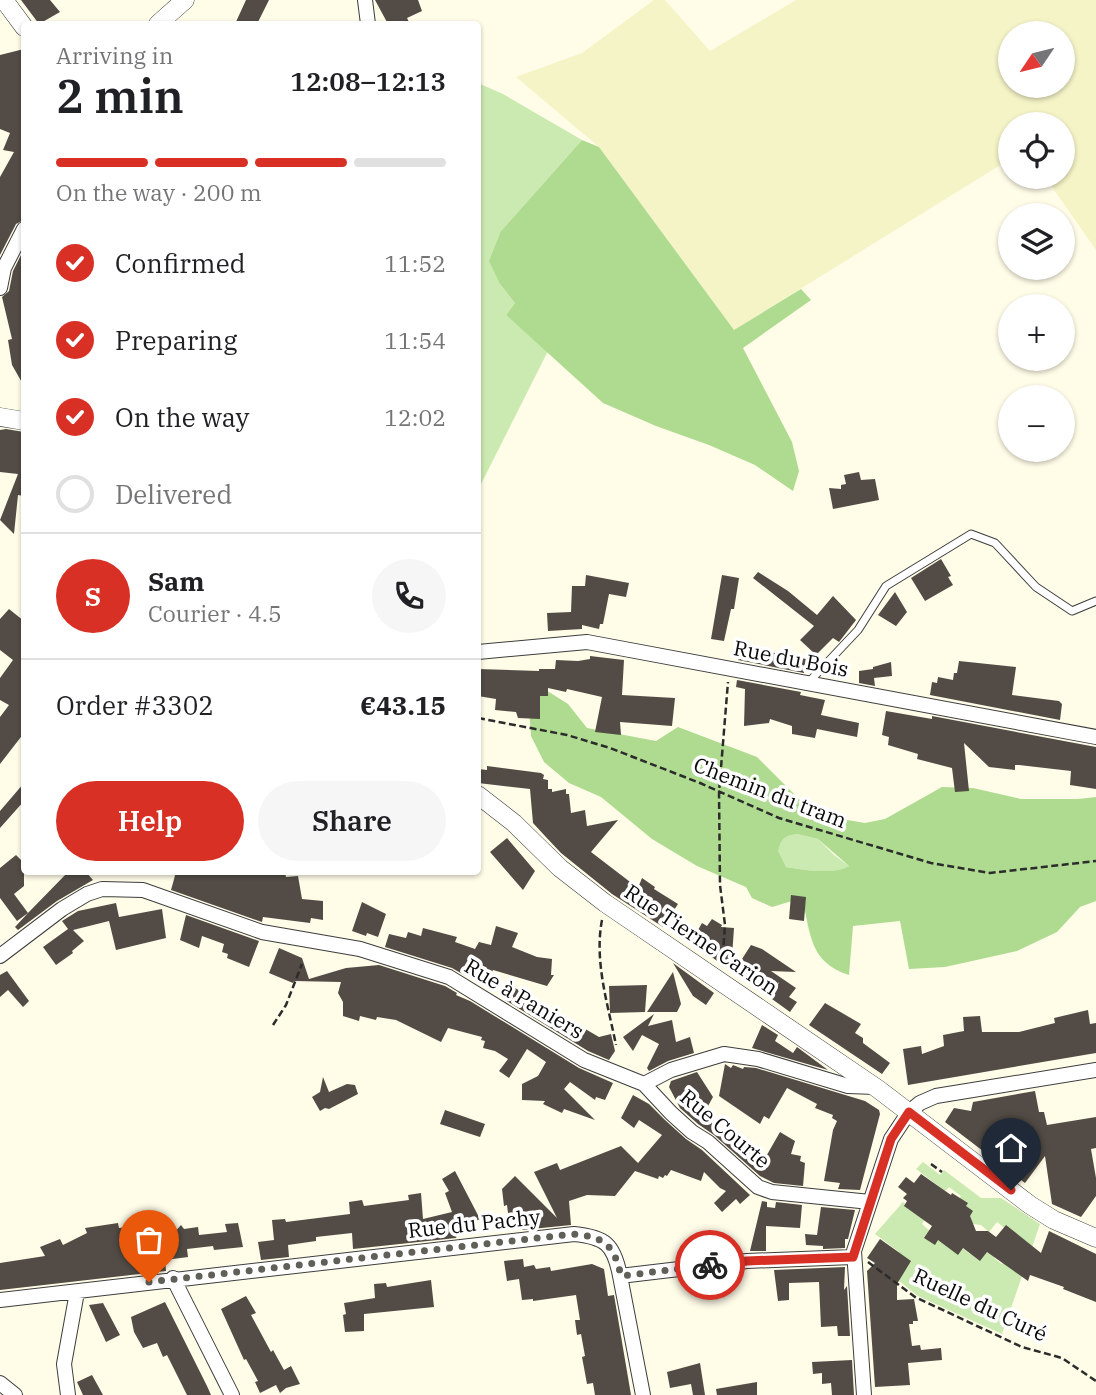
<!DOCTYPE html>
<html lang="en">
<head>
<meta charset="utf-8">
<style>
  :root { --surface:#fff; --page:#f6f6f6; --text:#202124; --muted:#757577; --line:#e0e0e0; --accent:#d93025 }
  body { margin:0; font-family:"IBM Plex Serif",serif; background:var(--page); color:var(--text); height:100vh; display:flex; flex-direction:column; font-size:26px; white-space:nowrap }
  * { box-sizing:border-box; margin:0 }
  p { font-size:23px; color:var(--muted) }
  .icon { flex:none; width:38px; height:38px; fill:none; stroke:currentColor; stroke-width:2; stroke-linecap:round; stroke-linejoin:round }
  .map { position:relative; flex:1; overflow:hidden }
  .sheet { position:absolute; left:21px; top:21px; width:460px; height:854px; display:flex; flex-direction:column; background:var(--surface); border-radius:7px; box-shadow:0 2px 5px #0004 }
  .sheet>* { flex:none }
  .needle { width:46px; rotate:235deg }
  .fabs { position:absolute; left:998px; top:21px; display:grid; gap:14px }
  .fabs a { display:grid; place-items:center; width:77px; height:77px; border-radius:50%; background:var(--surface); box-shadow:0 2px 5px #0004; font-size:35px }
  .pin { position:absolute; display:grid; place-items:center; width:60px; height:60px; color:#fff; margin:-72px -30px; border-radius:50% 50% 50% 0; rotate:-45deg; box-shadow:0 0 7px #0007 }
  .pin .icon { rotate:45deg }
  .courier { position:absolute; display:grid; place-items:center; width:70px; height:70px; margin:-35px; border:5px solid #d93025; border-radius:50%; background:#fff; color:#222; box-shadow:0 2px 9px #0007 }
  .headline em { font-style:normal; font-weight:600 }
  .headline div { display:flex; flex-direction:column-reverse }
  .headline { display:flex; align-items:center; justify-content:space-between; height:119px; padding:0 35px }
  h1 { font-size:46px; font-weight:600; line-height:52px }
  .bar { display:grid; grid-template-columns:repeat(4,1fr); gap:10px 7px; align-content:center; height:84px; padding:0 35px }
  .bar i { height:9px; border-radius:5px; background:var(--line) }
  .bar .active { background:var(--accent) }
  .bar p { grid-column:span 4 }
  .line { display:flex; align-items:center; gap:18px; padding:0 35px; border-top:2px solid var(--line) }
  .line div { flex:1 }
  .round { display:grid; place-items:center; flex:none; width:74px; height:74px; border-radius:37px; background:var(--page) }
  ol { padding:0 35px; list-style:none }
  li { display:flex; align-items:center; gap:21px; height:77px }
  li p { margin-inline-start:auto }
  li .icon { padding:7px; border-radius:50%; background:var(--accent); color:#fff; stroke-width:4 }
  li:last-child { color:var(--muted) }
  li i { width:38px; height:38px; border:4px solid var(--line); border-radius:50% }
  .primary-button { display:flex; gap:14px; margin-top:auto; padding:14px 35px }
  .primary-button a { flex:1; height:80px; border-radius:42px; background:var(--accent); color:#fff; font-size:28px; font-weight:600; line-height:80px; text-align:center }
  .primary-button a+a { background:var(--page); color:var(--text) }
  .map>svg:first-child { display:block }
  .farmland { fill:#f5f4c7; fill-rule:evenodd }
  .green { fill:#cbeab1 }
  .forest { fill:#aedb90; fill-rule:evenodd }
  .building { fill:#534c46 }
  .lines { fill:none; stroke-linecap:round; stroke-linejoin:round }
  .service-casing { stroke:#3d3d3d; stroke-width:9 }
  .minor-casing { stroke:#3d3d3d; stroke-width:16 }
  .tertiary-casing { stroke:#3d3d3d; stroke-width:19 }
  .path { stroke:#2c2c2c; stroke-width:2.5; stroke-dasharray:7 3.5; stroke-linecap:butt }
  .service { stroke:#fff; stroke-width:7 }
  .minor { stroke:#fff; stroke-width:14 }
  .tertiary { stroke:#fff; stroke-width:18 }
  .done { stroke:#605f58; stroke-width:7; stroke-dasharray:0 12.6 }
  .route { stroke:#d93025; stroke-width:9 }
  .labels { text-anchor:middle; stroke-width:7; stroke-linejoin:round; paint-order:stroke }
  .street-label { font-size:21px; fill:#0a0a0a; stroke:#fff }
</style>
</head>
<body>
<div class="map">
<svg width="1096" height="1395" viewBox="0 0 1096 1395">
  <rect width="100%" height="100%" fill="#fffce8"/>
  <!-- farmland -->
  <path class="farmland" d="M654,0H665L710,51L796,0H1096V250L1045,177H1062V124H1010V159L734,330L599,147L516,77L582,53ZM1010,33H1062V86H1010Z"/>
  <!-- green -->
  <path class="green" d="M478,83L503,94L582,140L501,231L500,284L515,303L506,315L548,351L478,490Z
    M797,834L818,839L834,855L849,866C833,875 803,870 786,867L777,851C781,839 784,836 797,834Z
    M923,1162L940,1175L944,1170L981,1198H1001L1040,1224L1002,1334L918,1296L879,1265L892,1261L899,1252L875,1234L903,1202L925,1219L922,1224L954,1252L960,1246L970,1254L985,1236L1001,1249L994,1258L1002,1264L1021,1241L997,1222L989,1232L981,1225L967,1223L954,1206L961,1196L949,1187L945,1191L916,1169Z"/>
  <!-- forest -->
  <path class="forest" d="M582,140L599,147L734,330L801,289L811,300L743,348L792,442L799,471L793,491L755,465L709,445L656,426L603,403L506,315L515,303L500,284L489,261L501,231Z
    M541,687L568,704L587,728L656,741L678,727L757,757L802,802L830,817L865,823L885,819L942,787L973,788L1021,799H1078L1096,797V901L1080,907L1057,932L1017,951L945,967L909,969L900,921L853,926L849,975C809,962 811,934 802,898L772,907L752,898L746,887L697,866L652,839L601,797L569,783L544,762L531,736L529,708ZM797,834L818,839L849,866C833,875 803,870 786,867L778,851C781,839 784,836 797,834Z"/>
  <!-- building -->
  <path class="building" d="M21,0H50L60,12L39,24Z
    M246,0H269L257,24H235Z
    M375,0H418L422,11L407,18L410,24H388Z
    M24,49V220L16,224L0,255V177L14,152L3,150L10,133L0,129V55Z
    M24,249V386L12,365L8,340L12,339L2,297L9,291L13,271Z
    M6,429L24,432V496L18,495L14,534L0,520L18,474L0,472V430Z
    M859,472L861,480L875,479L879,500L833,509L829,488L841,489V485L846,484L844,475Z
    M941,559L951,576L948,577L953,585L925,601L911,578Z
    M758,572L788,591L817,615L833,596L856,620L839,642L833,638L816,655L800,640L814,626L753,578Z
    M586,575L629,583L626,597L609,594L603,624H600L599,629L582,625V629L548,631L547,613L571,612L572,586H585Z
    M722,575L739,578L734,609H731L724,641L711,639Z
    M895,592L907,612L896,626L878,615Z
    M9,609L24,621V733L0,764V717L9,705L0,700V678L13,660L0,650V619Z
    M738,646L806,659L804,673L738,660Z
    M590,656L624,660L622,695L675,698L672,726L620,722L621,735L595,732L602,697L567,689L566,692L548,688V696H540V719L518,718L516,712L495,710L496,699L478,696V669L539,671V669H555L556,660L578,661L590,659Z
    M959,661L1016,667L1012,695L1059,701L1062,704L1060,720L930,695L932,682L937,683L938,677L953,680L954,673H957Z
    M891,662L892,676L874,678L875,686L859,683V671L873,669V667Z
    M737,680L801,692L800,695L825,700L821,715L859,723L857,737L817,729L815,738L792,734V726L770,719L769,723L744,726L745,689L736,687Z
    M886,711L932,719V716L1096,747V789L1070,785L1071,771L1019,765H1015V770L989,767L964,743L969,791L955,792L952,768L917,759L918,754L888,745L889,737L882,735Z
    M487,766L541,773L544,775L543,779L548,780V789H552V792L566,789V794H569L571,813L585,810L587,826L618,820L591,852L638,888L642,878L655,887L654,889L678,904L663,927L612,894L561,853L545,836L533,823L530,789L478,783V769L487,770Z
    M24,783V801L0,828V811Z
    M507,838L535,871L523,890L490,852Z
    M16,855L24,863V886L14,894L28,913L68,872H86L93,880L57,901L18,930L15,927L28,913L17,921L0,898V868Z
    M176,872L192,875L193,872H238V875L285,872L286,877L298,876L302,899L323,901V920L311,918L310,923L263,917L262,922L171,890Z
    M791,895L806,897L804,921L789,919Z
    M362,902L386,914L378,937L367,933L366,936L352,931Z
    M116,903L119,917L162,909L166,938L116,950L109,921L73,930L84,941L72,951L73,953L56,965L43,947L68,929L62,921L78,911Z
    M186,915L259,941L249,967L227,958L228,954L222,952L224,944L202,936L199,948L180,940Z
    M712,919L722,925L721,927L734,928L731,971L684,937L692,926L698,930L702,923L707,926Z
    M496,926L518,933L512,947L537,957L552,959L551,975H554L547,986L493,970L488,982L479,977L477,979L466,976L452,968L385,947L389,934L406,938L408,932L421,936L423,928L457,937L455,942L475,949L479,942L491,945Z
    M751,945L762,949L796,972L771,971L796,988L789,997L797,1002L790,1012L772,999L779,982L767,996L733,973Z
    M279,948L302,958L309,979L346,968L379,965L445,986L457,993L456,995L470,1001L579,1068L613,1083L605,1100L596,1097L595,1100L570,1082L564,1089L595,1120L564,1109L562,1113L543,1104L545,1101L522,1100V1084L538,1076L546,1062L527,1049L509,1078L499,1071L508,1059L495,1051L483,1048L485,1041L481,1040L482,1037L448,1028L441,1042L396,1020L377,1017L376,1020L360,1016L359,1021L343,1016V1002L338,993L341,982L294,981L293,983L269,973Z
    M673,963L714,993L706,1005L693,996Z
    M7,971L29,1001L23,1007L8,990L0,997V975Z
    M673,972L681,1004L677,1012H647Z
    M647,985L645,1012L610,1013L609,986Z
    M515,988L599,1037L611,1034L615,1051L609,1060L588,1051L505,1000Z
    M825,1003L861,1024L855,1033L863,1038V1043L890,1063L882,1074L809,1025Z
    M1088,1010L1090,1024L1096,1023V1053L908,1085L903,1049L921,1046L922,1054L944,1046L943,1035L964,1031L963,1017L980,1016L982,1032H1019L1055,1023L1054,1018Z
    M654,1014L648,1026L672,1020L676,1042L690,1037L694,1053L668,1061L649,1071L647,1068L659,1044L642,1035L633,1051L623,1037Z
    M762,1025L778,1035L775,1041L793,1053L797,1047L828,1070L752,1048Z
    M725,1064L731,1068L733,1065L743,1069L744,1067L756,1068L865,1101L879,1110L880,1114L860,1190L838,1189L840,1183L824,1181L833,1130L837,1121L832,1118L833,1115L815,1108L817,1104L787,1088L769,1119L764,1116L760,1124L719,1096Z
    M697,1072L713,1097L703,1115L721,1131L722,1129L730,1135V1137L739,1145L764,1160L780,1132L795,1141L791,1154L801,1156L800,1161L805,1163L803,1186L774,1183L760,1176L714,1135L698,1124L680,1108L669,1087L671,1081Z
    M323,1077L329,1092L347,1084L355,1085L358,1094L329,1109L325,1108L320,1111L312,1097L320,1092Z
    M1035,1091L1039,1112H1044L1047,1125L1096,1117V1148L1091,1149L1096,1178V1196L1081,1217L1052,1204L1045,1156L1025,1183L945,1122L954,1108L971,1111L973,1102Z
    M633,1095L649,1104L665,1120L686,1139L702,1150L750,1195L740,1204L736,1199L722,1212L714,1203L726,1191L720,1188L704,1172L701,1181L671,1170L667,1176L665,1175L663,1178L659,1176L658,1179L635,1171L615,1196L587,1195L569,1201L571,1225L522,1230V1225L515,1226L514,1220L509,1221L507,1205L504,1206L502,1189L515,1176L557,1218L534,1172L557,1163L560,1170L621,1146L638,1163L662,1135L639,1120L634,1128L621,1118Z
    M445,1110L485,1124L480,1137L440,1124Z
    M455,1171L480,1219L458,1230V1234L456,1238L353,1249L352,1233L316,1237V1241L288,1245L289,1257L261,1260L258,1242L274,1240L272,1220L285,1219L286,1222L350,1214L349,1202L362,1200L364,1206L409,1200L408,1195L421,1193L423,1219L452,1212L445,1193L449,1191L442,1179Z
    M921,1174L951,1195L952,1193L968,1203L966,1206L973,1211L970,1216L976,1231H988L996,1237L1006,1225L1041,1253L1049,1231L1096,1254V1302L1063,1289L1064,1287L1030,1275L1028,1281L987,1252L980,1261L963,1248L958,1255L938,1240L935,1245L924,1238L932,1226L904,1206L907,1201L903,1198L907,1194L898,1187L906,1177L914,1183Z
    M762,1201L767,1202V1207L775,1208L776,1202L802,1205L800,1228L766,1226V1251H750Z
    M821,1207L855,1210L848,1239H845V1248L823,1249V1246L806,1245L805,1234L817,1235Z
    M118,1223L119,1228L127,1227L129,1232H156L159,1250L181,1225L184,1229L198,1227L199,1235L227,1232L225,1224L238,1223L243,1247L214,1250L213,1246L187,1249L188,1257L165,1260L166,1271L0,1290V1263L45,1256L40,1247L60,1239L63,1245L87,1233L85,1228Z
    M880,1239L911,1261L897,1284V1300L914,1299L918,1321H913V1324H909L912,1346L920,1345L921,1350L941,1348L942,1360L908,1363L910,1385L875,1387L867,1271L875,1263L867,1258Z
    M523,1259L524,1267L534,1265L536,1269L550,1267L551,1271L592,1264L604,1269L608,1296L614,1295L631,1395H595L593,1383L587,1384L582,1357L585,1356L581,1334L577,1335L575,1320H580L576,1295L533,1301V1299L522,1300L519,1279L507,1281L504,1261Z
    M845,1267L844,1290L847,1286L850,1336H838L837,1326L821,1327L819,1282L789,1283V1300L778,1301L774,1270Z
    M431,1280L434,1307L364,1314V1331L345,1332L343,1315L346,1314L344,1303L375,1298L374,1284L386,1283L387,1287Z
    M246,1296L256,1313L251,1315L271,1352L273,1350L284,1370L291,1366L300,1384L286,1388L280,1393L276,1385L260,1393L255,1382L258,1381L246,1359L244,1360L221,1309Z
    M165,1302L207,1386L211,1395H187L167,1355L163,1357L157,1343L143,1348L134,1332L131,1317Z
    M103,1303L120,1335L106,1342L89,1305Z
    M852,1360L854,1395H832L831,1383L822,1384V1373L813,1374L812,1362Z
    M700,1363L705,1395H693L691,1384L670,1388L667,1372Z
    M92,1375L103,1395H83L77,1382Z
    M757,1382V1395H717L716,1389Z"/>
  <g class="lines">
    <defs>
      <path id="service" d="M807,684L858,630L886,586L971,534L995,543L1036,587L1072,611L1096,601"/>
      <path id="minor" d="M365,0L368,24
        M0,288L4,268L24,229
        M478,652L587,642L1096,737
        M0,956L62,909L87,894L102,889L143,890L262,932L360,949L449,977L584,1060L644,1084L671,1070L724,1054L758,1059L848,1086L876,1087
        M644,1084L671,1113L692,1132L708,1142L758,1187L772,1192L870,1202
        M620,1276L643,1395
        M173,1278L232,1395
        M0,1300L574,1234C605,1237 614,1244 620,1276L747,1261L853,1257
        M0,1383L15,1395
        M68,1395L64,1364L77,1292
        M864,1395L854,1251L891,1139L909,1112L920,1103L936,1096L1096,1070"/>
      <path id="tertiary" d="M4,0L24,27
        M158,24L185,0
        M0,417L24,421
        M478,795L514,823L560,868L605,903L878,1089L1030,1205L1054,1220L1096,1238"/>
    </defs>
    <!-- service casing -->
    <use href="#service" class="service-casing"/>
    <!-- minor casing -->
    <use href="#minor" class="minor-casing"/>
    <!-- tertiary casing -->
    <use href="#tertiary" class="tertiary-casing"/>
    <!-- path -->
    <path class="path" d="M478,718L567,735L610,748L700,783L779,818L931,863L990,873L1096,861
      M602,920C594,961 608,1005 616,1045
      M722,966L725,925L720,885L719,792L728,682
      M273,1025L286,1005L302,964
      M931,1164L942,1172
      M868,1262L915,1297L1022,1347L1062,1358L1096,1381"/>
    <!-- service -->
    <use href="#service" class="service"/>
    <!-- minor -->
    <use href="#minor" class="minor"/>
    <!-- tertiary -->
    <use href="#tertiary" class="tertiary"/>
  </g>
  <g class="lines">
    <!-- done -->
    <path class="done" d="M149,1282L573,1234C605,1237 614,1245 621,1276L710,1265"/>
    <!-- route -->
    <path class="route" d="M710,1265L747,1261L853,1257L891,1139L909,1112L1011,1190"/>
  </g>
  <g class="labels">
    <!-- street labels -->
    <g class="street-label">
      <text transform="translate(791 659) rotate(11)" y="7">Rue du Bois</text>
      <text transform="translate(770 793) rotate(21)" y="7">Chemin du tram</text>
      <text transform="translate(701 940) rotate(34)" y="7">Rue Tierne Carion</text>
      <text transform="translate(524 999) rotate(31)" y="7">Rue à Paniers</text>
      <text transform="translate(725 1129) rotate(40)" y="7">Rue Courte</text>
      <text transform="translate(474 1224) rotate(-6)" y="7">Rue du Pachy</text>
      <text transform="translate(980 1305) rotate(25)" y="7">Ruelle du Curé</text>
    </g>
  </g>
</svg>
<div class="fabs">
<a><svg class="needle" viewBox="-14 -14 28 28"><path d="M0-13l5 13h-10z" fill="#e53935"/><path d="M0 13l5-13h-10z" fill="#757577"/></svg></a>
<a><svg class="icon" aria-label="locate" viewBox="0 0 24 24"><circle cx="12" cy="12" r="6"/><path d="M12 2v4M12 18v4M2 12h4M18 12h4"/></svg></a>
<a><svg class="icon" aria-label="layers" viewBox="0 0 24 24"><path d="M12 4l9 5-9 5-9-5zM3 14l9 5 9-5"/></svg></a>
<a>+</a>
<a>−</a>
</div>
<div class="pin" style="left:149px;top:1282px;background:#ea580c"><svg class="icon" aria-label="bag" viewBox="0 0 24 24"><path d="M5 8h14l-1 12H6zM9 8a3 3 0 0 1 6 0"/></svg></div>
<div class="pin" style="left:1011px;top:1190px;background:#1f2937"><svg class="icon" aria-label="home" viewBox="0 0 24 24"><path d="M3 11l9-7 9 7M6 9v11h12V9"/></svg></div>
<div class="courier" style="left:710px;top:1265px"><svg class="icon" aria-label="bike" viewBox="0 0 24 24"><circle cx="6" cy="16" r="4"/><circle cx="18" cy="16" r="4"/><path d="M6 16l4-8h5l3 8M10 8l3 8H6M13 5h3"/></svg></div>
<section class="sheet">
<div class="headline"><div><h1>2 min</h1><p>Arriving in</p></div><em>12:08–12:13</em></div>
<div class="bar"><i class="active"></i><i class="active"></i><i class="active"></i><i></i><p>On the way · 200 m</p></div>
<ol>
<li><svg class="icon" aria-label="check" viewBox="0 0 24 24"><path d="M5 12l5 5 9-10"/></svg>Confirmed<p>11:52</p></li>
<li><svg class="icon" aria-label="check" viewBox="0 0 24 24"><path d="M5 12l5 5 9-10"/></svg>Preparing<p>11:54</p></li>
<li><svg class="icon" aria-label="check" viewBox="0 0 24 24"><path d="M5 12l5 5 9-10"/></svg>On the way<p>12:02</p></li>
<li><i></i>Delivered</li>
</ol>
<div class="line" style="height:126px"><b class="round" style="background:var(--accent);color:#fff">S</b><div><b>Sam</b><p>Courier · 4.5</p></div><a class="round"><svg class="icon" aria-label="phone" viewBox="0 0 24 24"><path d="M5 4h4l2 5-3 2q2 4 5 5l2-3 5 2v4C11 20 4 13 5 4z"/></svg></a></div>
<div class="line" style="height:91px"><div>Order #3302</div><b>€43.15</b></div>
<div class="primary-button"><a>Help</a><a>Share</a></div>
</section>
</div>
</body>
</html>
